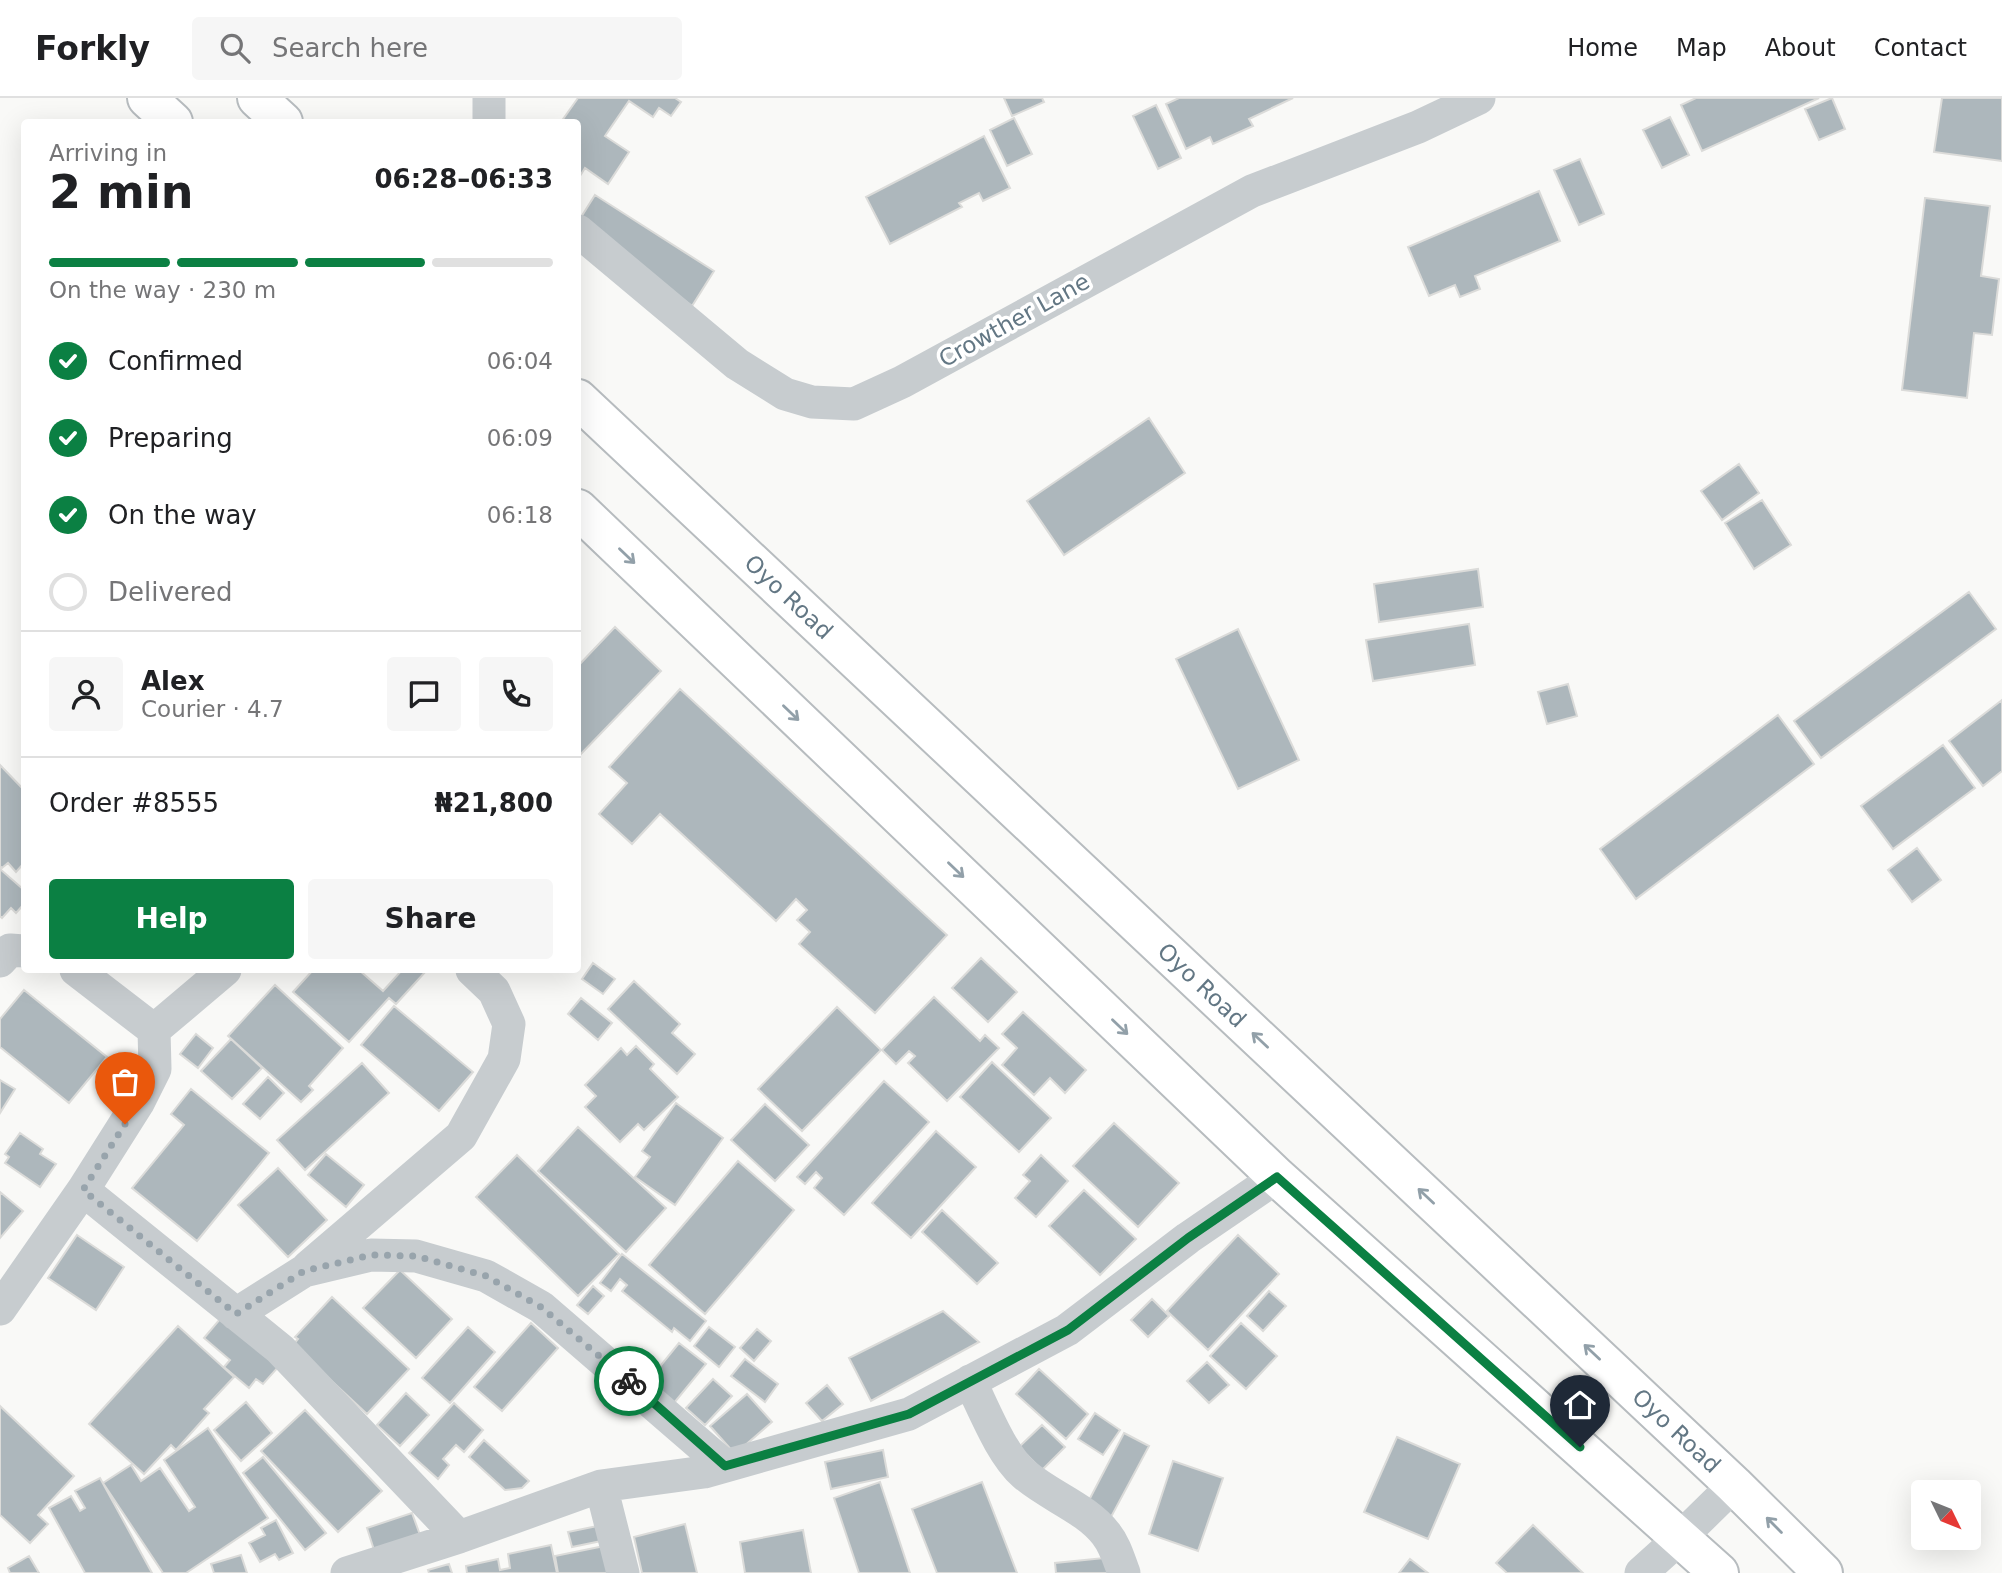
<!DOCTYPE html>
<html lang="en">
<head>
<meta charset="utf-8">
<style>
  :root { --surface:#fff; --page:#f6f6f6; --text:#202124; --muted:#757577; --line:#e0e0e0; --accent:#0b8043 }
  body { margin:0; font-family:"DejaVu Sans",sans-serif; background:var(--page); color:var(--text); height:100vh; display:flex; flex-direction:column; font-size:26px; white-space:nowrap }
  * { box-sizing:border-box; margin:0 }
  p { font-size:23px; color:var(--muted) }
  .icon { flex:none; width:38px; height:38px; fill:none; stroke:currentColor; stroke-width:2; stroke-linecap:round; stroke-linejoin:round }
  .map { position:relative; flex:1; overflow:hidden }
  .details { position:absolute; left:21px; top:21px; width:560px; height:854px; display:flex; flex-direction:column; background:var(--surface); border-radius:7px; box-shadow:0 7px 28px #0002 }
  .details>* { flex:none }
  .needle { width:46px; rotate:133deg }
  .buttons { position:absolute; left:1911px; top:1382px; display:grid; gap:14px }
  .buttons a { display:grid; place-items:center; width:70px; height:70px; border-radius:7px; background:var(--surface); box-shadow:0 7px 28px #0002; font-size:35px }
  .pin { position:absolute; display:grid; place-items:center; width:60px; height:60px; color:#fff; margin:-72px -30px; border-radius:50% 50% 50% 0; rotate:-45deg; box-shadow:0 0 7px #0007 }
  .pin .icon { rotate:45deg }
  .courier { position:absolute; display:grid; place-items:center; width:70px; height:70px; margin:-35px; border:5px solid #0b8043; border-radius:50%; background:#fff; color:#222; box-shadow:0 2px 9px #0007 }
  .summary em { font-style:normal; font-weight:600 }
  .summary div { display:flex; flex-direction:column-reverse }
  .summary { display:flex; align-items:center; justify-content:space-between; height:119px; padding:0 28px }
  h1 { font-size:46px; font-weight:600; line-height:52px }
  .bar { display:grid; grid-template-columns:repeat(4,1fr); gap:10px 7px; align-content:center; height:84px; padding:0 28px }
  .bar i { height:9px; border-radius:5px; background:var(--line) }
  .bar .current { background:var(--accent) }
  .bar p { grid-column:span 4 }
  .line { display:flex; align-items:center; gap:18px; padding:0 28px; border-top:2px solid var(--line) }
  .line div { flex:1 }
  .round { display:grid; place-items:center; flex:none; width:74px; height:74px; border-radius:7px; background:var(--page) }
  ol { padding:0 28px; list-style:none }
  li { display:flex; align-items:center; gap:21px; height:77px }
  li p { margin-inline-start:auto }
  li .icon { padding:7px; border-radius:50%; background:var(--accent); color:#fff; stroke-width:4 }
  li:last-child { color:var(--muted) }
  li i { width:38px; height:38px; border:4px solid var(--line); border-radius:50% }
  .action { display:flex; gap:14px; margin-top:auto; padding:14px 28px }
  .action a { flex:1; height:80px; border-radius:7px; background:var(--accent); color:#fff; font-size:28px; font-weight:600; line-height:80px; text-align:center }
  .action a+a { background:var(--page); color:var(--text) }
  header { display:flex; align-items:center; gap:42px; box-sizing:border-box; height:98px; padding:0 35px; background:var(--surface); border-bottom:2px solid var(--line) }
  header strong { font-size:33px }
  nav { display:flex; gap:38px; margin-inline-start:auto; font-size:24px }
  .search { width:490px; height:63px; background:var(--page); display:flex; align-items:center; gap:18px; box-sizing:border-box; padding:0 24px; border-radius:7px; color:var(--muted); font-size:26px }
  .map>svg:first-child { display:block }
  .building { fill:#adb7bc; stroke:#dbdbd9; stroke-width:2 }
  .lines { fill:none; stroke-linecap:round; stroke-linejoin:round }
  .highway-casing { stroke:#b7bcbf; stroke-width:42 }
  .street { stroke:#c7cccf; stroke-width:33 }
  .highway { stroke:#fff; stroke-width:38 }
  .oneway { stroke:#92a0a9 }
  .done { stroke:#98a4ac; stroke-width:7; stroke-dasharray:0 12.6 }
  .route { stroke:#0b8043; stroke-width:9 }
  .labels { text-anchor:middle; stroke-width:7; stroke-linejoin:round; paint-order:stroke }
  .street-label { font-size:23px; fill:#637784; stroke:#fff }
</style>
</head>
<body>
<header>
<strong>Forkly</strong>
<div class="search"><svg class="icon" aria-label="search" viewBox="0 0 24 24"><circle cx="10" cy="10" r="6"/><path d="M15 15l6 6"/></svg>Search here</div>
<nav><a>Home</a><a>Map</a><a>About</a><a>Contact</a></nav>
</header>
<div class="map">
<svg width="2002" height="1475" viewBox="0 0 2002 1475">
  <rect width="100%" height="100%" fill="#f9f9f7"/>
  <!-- building -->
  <path class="building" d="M578,0H675L681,4L671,18L659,10L653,19L629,3L605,38L629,54L608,86L585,70L580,78L578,76V24H561Z
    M1004,0H1042L1044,4L1012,18Z
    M1179,0H1293L1249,21L1253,28L1213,46L1210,39L1186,51L1166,6Z
    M1696,0H1819L1702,53L1681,7Z
    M1832,0L1845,31L1819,42L1805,11Z
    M1942,0H2002V63L1934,54Z
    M1156,7L1181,60L1158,71L1133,18Z
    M1670,19L1689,57L1662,70L1643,32Z
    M1014,20L1032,56L1007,68L990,32Z
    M984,38L1010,90L983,103L979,95L959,105L962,109L890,146L866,99Z
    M1580,61L1604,116L1579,127L1554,72Z
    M1539,93L1560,143L1475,178L1480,191L1460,199L1455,187L1429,198L1408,149Z
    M595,97L714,173L692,208L578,124Z
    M1925,100L1990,108L1981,178L1999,181L1992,237L1974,235L1967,300L1902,292Z
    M1149,320L1185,375L1064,457L1027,403Z
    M1739,366L1759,395L1722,422L1701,393Z
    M1762,402L1791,447L1754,471L1725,425Z
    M1478,471L1483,509L1379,524L1374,486Z
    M1969,494L1996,531L1821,660L1794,623Z
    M1469,526L1475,567L1373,583L1366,542Z
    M615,529L661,573L578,659V568Z
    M1238,531L1299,662L1238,691L1176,561Z
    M1568,586L1577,618L1547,626L1538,594Z
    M680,591L947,837L875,915L799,846L810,834L797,822L807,812L796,801L776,823L660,716L632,746L599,716L627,685L609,669Z
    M2002,602V673L1983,688L1949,643Z
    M1778,617L1814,666L1636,801L1600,751Z
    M1943,647L1975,690L1893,751L1861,708Z
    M0,667L24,692V765L16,774L8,765L2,770L0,768Z
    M1917,750L1941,782L1912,804L1888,772Z
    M0,771L24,792V806L16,815L11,810L2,820L0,818Z
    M981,860L1017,894L988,924L952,890Z
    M593,865L615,881L603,896L582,881Z
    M313,872H359L383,893L402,872H427L396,906L389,900L349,944L293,894Z
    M634,883L680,926L672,935L695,956L677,976L608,911Z
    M275,887L343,950L309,988L313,992L301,1004L228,938Z
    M24,892L107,959L69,1005L0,949V921Z
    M934,899L980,943L985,937L999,950L947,1003L908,965L915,958L909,953L896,966L882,952Z
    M581,900L612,925L598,942L568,916Z
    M394,908L473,974L439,1013L361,947Z
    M837,909L881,952L802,1033L758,991Z
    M1023,914L1086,972L1065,995L1050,980L1034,997L1002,967L1017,950L1002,936Z
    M196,936L213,950L198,970L180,956Z
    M231,941L262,970L232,1001L201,973Z
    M636,948L654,966L650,971L678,999L644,1032L638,1026L620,1044L585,1009L596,998L585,987L621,950L627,957Z
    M992,964L1051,1020L1019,1054L960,999Z
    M362,965L389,995L305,1072L277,1042Z
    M268,979L284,995L260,1021L243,1006Z
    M0,982L15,991L0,1015Z
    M884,983L929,1024L844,1117L814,1090L822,1080L816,1074L805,1086L797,1079Z
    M191,991L269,1055L197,1143L132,1090L184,1027L171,1016Z
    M676,1005L723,1040L675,1107L635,1079L650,1059L642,1053Z
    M765,1006L809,1047L775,1083L731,1042Z
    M1114,1025L1179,1085L1138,1129L1073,1068Z
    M578,1029L666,1110L626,1154L538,1073Z
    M936,1033L976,1069L911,1140L872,1105Z
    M20,1035L43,1051L40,1056L56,1066L40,1089L5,1065L9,1059L5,1056Z
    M326,1056L364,1087L346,1109L308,1077Z
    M517,1057L619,1156L578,1198L476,1099Z
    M1041,1057L1068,1083L1036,1119L1015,1100L1030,1083L1023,1077Z
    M738,1063L794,1112L705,1216L649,1167Z
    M278,1070L327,1122L288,1159L238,1107Z
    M1084,1092L1136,1141L1100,1177L1049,1128Z
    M0,1094L23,1113L0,1140Z
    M942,1112L998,1165L977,1186L922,1134Z
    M77,1137L124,1169L96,1212L48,1180Z
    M1238,1137L1279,1176L1208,1252L1167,1213Z
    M622,1156L706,1223L690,1243L674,1230L672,1234L622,1193L627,1187L620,1181L611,1193L600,1185Z
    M400,1172L452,1221L416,1260L363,1210Z
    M593,1188L604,1198L588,1216L577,1207Z
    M1269,1193L1286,1208L1263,1233L1247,1218Z
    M332,1199L409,1271L367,1316L293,1247L298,1241L295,1239Z
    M1152,1201L1169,1218L1148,1239L1131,1222Z
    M943,1213L979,1244L871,1303L849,1260Z
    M220,1221L281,1266L263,1286L256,1281L249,1290L224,1269L230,1262L204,1240Z
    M531,1225L558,1250L502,1313L474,1289Z
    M1241,1225L1277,1258L1246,1291L1210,1258Z
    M178,1228L234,1279L204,1311L209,1315L176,1352L171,1347L144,1376L89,1326Z
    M468,1229L495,1254L450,1305L422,1280Z
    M709,1229L735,1249L719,1269L694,1248Z
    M757,1231L771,1243L754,1263L740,1250Z
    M679,1245L706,1266L674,1305L648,1283Z
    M745,1261L778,1286L765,1304L731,1278Z
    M1207,1264L1229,1287L1209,1305L1187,1283Z
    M1039,1271L1088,1316L1066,1341L1016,1296Z
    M713,1281L732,1298L705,1327L686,1310Z
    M827,1287L843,1306L822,1323L806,1305Z
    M406,1295L429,1317L400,1348L377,1327Z
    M747,1296L772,1324L735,1356L710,1328Z
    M246,1304L272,1335L241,1363L214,1332Z
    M454,1305L483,1332L464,1354L456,1347L443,1361L449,1367L438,1381L409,1355Z
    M0,1308L74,1378L38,1417L48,1426L30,1445L0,1417Z
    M305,1312L382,1393L338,1434L261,1353Z
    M1095,1315L1120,1332L1103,1357L1078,1341Z
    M1042,1327L1065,1349L1042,1372L1019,1349Z
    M208,1330L268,1420L186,1475H163L103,1385L131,1367L141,1383L160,1370L189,1413L195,1409L164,1362Z
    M1124,1335L1149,1348L1111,1419L1087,1406Z
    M1397,1339L1460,1366L1428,1441L1364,1414Z
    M484,1342L529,1383L522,1390L505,1392L469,1359Z
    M883,1352L888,1379L831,1391L825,1364Z
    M263,1359L326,1435L305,1452L243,1375Z
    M1173,1363L1223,1380L1198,1453L1149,1436Z
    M100,1380L152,1475H85L49,1410L71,1398L80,1413L85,1410L75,1393Z
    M880,1384L910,1475H859L834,1400Z
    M982,1384L1017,1475H937L912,1411Z
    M412,1415L420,1437L374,1452L367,1430Z
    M276,1422L293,1455L279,1462L275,1456L260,1464L249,1445L265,1437L261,1430Z
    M607,1426L611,1441L572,1449L568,1434Z
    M685,1426L697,1475H642L634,1439Z
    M1533,1427L1583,1475H1507L1496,1465Z
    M803,1432L811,1475H745L740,1444Z
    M614,1446L619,1475H558L555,1458Z
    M551,1447L557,1475H467L466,1468L498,1461L500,1472L510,1470L508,1456Z
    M241,1457L247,1475H214L211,1466Z
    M29,1458L39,1475H10L8,1470Z
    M1114,1459L1115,1475H1056L1055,1465Z
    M1410,1461L1428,1475H1399Z
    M449,1466L452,1475H429L428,1472Z"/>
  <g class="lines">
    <defs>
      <g id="highway">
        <path d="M147,0L173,24"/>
        <path d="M257,0L283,24"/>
        <path id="s1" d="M578,301L1734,1387L1823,1475"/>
        <path d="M578,411L1277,1079L1719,1475"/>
      </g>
    </defs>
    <!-- highway casing -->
    <use href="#highway" class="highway-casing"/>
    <!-- street -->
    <path class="street" d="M489,24V0
      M578,133L737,266L785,296L812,304L854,306L902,284L1252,93L1418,29L1479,0
      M0,863L10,852L24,853
      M154,932L225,872
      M83,1092L280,1251L459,1439
      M308,1169L461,1038L504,961L509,926L494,893L472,872
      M0,1211L83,1092L138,1005L155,971L154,932L76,872
      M236,1216L304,1173L371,1157L416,1158L486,1178L541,1209L725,1368
      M970,1283C984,1311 1001,1356 1024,1376C1049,1398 1086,1410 1106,1436C1115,1447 1119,1462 1124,1475
      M601,1388L623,1475
      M347,1475L459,1439L601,1388L704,1374L909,1316L1067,1232L1188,1140L1277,1079
      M1641,1475L1681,1439L1734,1387"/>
    <!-- highway -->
    <use href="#highway" class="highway"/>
  </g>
  <!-- one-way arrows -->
  <defs><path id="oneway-shaft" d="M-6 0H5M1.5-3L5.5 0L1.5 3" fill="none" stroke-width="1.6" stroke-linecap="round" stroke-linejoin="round" transform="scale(1.75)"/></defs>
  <g class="oneway">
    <use href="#oneway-shaft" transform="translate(627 458) rotate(44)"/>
    <use href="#oneway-shaft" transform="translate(791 615) rotate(44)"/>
    <use href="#oneway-shaft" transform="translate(956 772) rotate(44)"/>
    <use href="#oneway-shaft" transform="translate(1120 929) rotate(44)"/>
    <use href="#oneway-shaft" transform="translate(1260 942) rotate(-137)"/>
    <use href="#oneway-shaft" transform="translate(1426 1098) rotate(-137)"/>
    <use href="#oneway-shaft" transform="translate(1592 1254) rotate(-137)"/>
    <use href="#oneway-shaft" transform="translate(1774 1427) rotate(-135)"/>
  </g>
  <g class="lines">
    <!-- done -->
    <path class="done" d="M125,1026L83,1092L236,1216L304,1173L371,1157L416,1158L486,1178L541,1209L629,1283"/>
    <!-- route -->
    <path class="route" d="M629,1283L725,1368L909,1316L1068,1232L1188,1140L1277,1079L1580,1349"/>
  </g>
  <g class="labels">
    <!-- street labels -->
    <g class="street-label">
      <text transform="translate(1014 222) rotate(-29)" y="8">Crowther Lane</text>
      <text dy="8" stroke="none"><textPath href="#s1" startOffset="289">Oyo Road</textPath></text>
      <text dy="8" stroke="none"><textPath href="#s1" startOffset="856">Oyo Road</textPath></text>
      <text dy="8" stroke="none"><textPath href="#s1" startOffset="1507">Oyo Road</textPath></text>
    </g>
  </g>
</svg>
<div class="buttons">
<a><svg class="needle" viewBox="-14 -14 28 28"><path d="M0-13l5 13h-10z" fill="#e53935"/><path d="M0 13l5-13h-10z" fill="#757577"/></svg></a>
</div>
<div class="pin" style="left:125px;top:1026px;background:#ea580c"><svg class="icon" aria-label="bag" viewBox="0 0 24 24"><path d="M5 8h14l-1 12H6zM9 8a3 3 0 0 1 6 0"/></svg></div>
<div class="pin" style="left:1580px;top:1349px;background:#1f2937"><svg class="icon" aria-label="home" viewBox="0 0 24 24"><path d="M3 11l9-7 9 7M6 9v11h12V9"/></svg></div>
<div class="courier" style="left:629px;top:1283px"><svg class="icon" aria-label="bike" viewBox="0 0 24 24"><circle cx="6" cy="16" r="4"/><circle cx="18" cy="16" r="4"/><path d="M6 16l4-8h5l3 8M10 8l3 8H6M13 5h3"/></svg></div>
<section class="details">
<div class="summary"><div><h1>2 min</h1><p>Arriving in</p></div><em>06:28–06:33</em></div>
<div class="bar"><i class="current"></i><i class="current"></i><i class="current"></i><i></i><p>On the way · 230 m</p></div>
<ol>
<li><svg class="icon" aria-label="check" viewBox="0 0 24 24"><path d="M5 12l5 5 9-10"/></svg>Confirmed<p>06:04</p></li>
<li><svg class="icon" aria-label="check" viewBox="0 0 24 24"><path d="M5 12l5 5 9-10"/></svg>Preparing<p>06:09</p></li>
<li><svg class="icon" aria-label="check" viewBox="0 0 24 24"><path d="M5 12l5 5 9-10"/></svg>On the way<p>06:18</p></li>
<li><i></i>Delivered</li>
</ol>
<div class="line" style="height:126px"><a class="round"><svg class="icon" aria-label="person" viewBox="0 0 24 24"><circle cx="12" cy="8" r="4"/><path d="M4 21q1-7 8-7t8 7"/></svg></a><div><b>Alex</b><p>Courier · 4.7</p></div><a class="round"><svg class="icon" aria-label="chat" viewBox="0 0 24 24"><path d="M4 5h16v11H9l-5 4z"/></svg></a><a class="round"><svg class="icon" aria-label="phone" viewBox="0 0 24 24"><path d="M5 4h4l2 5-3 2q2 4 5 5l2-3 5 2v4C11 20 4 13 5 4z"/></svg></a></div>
<div class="line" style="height:91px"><div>Order #8555</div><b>₦21,800</b></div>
<div class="action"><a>Help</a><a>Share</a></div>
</section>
</div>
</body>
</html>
